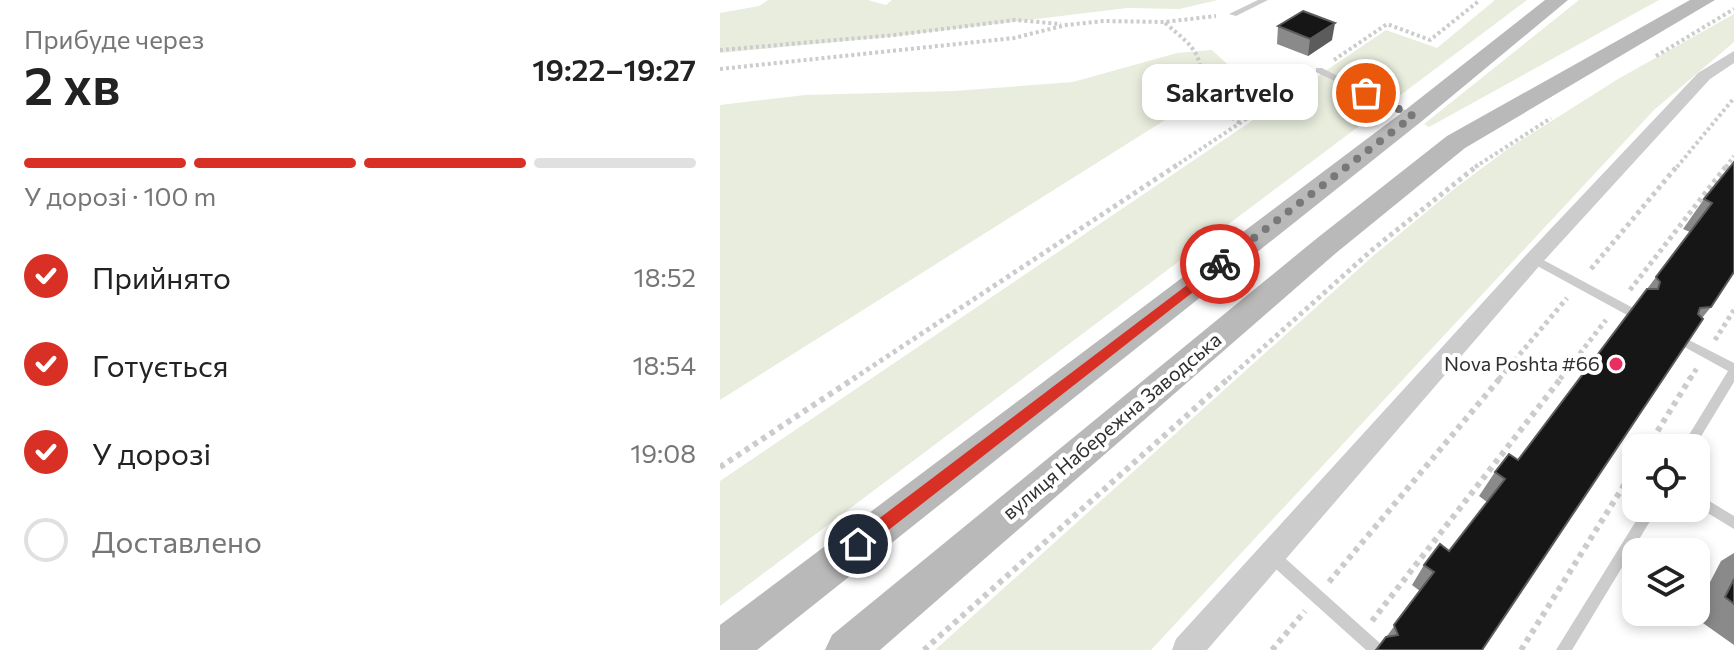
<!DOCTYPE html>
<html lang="uk">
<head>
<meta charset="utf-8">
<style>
  :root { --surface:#fff; --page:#f6f6f6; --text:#222; --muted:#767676; --line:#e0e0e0; --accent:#d93025 }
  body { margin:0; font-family:Commissioner,sans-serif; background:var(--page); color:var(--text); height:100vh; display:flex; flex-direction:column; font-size:30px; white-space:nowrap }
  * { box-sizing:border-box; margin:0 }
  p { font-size:26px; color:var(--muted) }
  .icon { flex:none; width:44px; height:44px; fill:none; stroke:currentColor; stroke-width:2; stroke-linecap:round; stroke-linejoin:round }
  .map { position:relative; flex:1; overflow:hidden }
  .details { display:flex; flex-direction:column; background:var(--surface); width:720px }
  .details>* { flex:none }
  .controls { position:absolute; left:902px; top:434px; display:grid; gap:16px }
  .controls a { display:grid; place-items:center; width:88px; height:88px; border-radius:16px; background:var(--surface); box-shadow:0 4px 12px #0003; font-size:40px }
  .pin { position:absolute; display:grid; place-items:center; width:68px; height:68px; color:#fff; margin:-34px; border:4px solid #fff; border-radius:50%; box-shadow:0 2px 8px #0007 }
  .courier { position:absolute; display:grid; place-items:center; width:80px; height:80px; margin:-40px; border:6px solid #d93025; border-radius:50%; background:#fff; color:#222; box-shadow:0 2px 10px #0007 }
  .bubble { position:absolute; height:56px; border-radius:16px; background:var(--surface); box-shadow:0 4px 12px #0003; font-size:26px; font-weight:600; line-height:56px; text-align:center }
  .summary em { font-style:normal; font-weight:600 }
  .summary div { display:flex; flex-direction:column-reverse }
  .summary { display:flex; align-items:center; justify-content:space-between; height:136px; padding:0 24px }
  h1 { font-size:52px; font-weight:600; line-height:60px }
  .bar { display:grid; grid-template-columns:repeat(4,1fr); gap:12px 8px; align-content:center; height:96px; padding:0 24px }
  .bar i { height:10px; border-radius:6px; background:var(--line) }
  .bar .active { background:var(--accent) }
  .bar p { grid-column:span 4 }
  ol { padding:0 24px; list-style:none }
  li { display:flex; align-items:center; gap:24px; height:88px }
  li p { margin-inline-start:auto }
  li .icon { padding:8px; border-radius:50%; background:var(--accent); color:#fff; stroke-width:4 }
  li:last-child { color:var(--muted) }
  li i { width:44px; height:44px; border:4px solid var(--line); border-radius:50% }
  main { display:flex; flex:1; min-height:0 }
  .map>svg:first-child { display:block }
  .green { fill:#e8eddd }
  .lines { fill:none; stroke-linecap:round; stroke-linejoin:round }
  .path-far2 { stroke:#ccc; stroke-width:4; stroke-dasharray:3 3; stroke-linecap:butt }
  .path-far1 { stroke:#ccc; stroke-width:5; stroke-dasharray:4 4; stroke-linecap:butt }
  .path { stroke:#ccc; stroke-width:6; stroke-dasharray:5 5; stroke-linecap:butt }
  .lane { fill:#ccc; fill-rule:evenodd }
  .street { fill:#ccc; fill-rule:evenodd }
  .secondary { fill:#b9b9b9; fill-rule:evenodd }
  .wall { fill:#8a8a8a }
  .shaded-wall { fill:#5c5c5c }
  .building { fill:#161616; stroke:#5c5c5c; stroke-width:2 }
  .route { fill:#d93025 }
  .done { stroke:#787878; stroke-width:8; stroke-dasharray:0 14.4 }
  .poi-dot { fill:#e92e60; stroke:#fff; stroke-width:3 }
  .labels { text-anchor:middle; stroke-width:8; stroke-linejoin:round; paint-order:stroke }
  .poi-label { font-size:20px; fill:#2f2f2f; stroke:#fff; text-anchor:end }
  .street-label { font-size:20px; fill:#2f2f2f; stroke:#fff }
</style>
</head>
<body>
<main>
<section class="details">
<div class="summary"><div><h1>2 хв</h1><p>Прибуде через</p></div><em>19:22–19:27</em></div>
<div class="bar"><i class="active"></i><i class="active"></i><i class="active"></i><i></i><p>У дорозі · 100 m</p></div>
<ol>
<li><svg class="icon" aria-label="check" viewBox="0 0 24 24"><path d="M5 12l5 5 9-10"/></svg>Прийнято<p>18:52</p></li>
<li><svg class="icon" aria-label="check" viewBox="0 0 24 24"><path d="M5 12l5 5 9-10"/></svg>Готується<p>18:54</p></li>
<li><svg class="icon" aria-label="check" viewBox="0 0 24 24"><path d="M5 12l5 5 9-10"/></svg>У дорозі<p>19:08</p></li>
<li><i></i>Доставлено</li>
</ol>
</section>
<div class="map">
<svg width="1014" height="650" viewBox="0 0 1014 650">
  <rect width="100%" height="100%" fill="#fff"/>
  <!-- green -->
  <path class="green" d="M48,0H148L166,5L172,0H498L459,9L407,8L167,37L0,53V13L39,6Z
    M775,0H807L0,606V481L666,30L717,48Z
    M859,0H939L709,127L704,124Z
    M1014,14V42L934,110L431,650H215L653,256L734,189L789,148L898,79Z
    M492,50L518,74L0,400V105L85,95L234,91L353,82L457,53Z"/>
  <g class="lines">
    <!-- path-far2 -->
    <path class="path-far2" d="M445,23C477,50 484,54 480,97L520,123
      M0,50L175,35L295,20L341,24
      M936,56L1014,9
      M614,60L667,24L710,40L760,0
      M0,69L294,38L346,25L384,21L444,22L496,16
      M454,167L586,79
      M755,167L831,118
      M957,167L1014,98
      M1006,167L1014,156"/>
    <!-- path-far1 -->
    <path class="path-far1" d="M871,269L958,165
      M910,290L1007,165
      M995,340L1014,310
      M133,379L457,165
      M508,379L652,250L758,165
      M779,379L847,298
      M840,379L886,320
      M970,379L977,368"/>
    <!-- path -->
    <path class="path" d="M927,448L971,377
      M0,467L136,377
      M609,582L781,377
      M652,621L842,377
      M204,650L510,377
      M552,650L585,611
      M801,650L916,466"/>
    <!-- lane -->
    <path class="lane" d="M538,0H548L516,16L509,14Z
      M596,68H602L697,116L696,118H690L596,72Z
      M814,255L915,309L916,312L915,315H907L810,262L809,259Z
      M963,337L1014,363V382L974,448H961L1008,371L959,344L957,341L959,338Z
      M976,493L1014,516V529L976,506Z
      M924,508H938L852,650H836Z
      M552,549L557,551L662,645L664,650H646L547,561L545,556L547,551Z"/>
    <!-- street -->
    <path class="street" d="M1014,51V63L990,79L821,264L487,650H452L456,639L807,254L978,73Z"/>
    <!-- secondary -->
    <path class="secondary" d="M825,0H848L702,121L37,650H0V625L684,111Z
      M970,0H995L745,148L616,253L160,650H105L112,635L596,239L727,136Z"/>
  </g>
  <!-- wall -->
  <path class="wall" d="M558,26L612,40L588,56L557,44Z
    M1014,162L991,307L982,318L762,650L667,636L700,591L692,585L704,565L729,551L767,502L759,496L775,472L798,460L970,232L963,229L984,199Z
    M1014,553V645L973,616L975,612H976V609L1001,561Z"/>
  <!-- shaded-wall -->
  <path class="shaded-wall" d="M615,23L612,40L588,56L590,39Z"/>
  <!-- building -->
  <path class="building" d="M583,11L615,23L590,39L558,26Z
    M1014,162V272L991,307L980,308L978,314L983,319L762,650H656L666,637L678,635L674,625L714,572L704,565L720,544L729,551L785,479L775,472L789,454L798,460L927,289H938L940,282L936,277L992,203L984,199Z
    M1014,579V604L1005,597Z"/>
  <!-- route -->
  <path class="route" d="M500,260L505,261V267L143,550H132V539Z"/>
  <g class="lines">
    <!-- done -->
    <path class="done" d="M500,264L693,116L646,93"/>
  </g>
  <!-- markers -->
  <circle class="poi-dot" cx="896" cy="364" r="8"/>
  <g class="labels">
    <!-- poi labels -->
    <g class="poi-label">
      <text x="880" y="371">Nova Poshta #66</text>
    </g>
    <!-- street labels -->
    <g class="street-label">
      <text transform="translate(392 426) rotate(-40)" y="7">вулиця Набережна Заводська</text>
    </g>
  </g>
</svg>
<div class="controls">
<a><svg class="icon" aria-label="locate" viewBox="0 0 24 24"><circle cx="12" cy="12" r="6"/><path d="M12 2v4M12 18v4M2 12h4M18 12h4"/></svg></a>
<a><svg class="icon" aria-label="layers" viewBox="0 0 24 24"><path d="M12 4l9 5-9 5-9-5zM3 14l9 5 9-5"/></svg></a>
</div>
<div class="pin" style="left:646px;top:93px;background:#ea580c"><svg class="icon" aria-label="bag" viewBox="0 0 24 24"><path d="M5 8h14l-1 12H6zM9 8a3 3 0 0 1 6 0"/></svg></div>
<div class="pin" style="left:138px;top:544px;background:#1f2937"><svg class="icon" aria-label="home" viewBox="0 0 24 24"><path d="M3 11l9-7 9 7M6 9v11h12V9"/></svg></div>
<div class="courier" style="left:500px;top:264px"><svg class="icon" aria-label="bike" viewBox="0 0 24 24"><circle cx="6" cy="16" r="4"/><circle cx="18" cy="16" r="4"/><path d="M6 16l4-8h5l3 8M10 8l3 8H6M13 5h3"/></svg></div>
<div class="bubble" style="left:422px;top:64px;width:176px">Sakartvelo</div>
</div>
</main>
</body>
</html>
